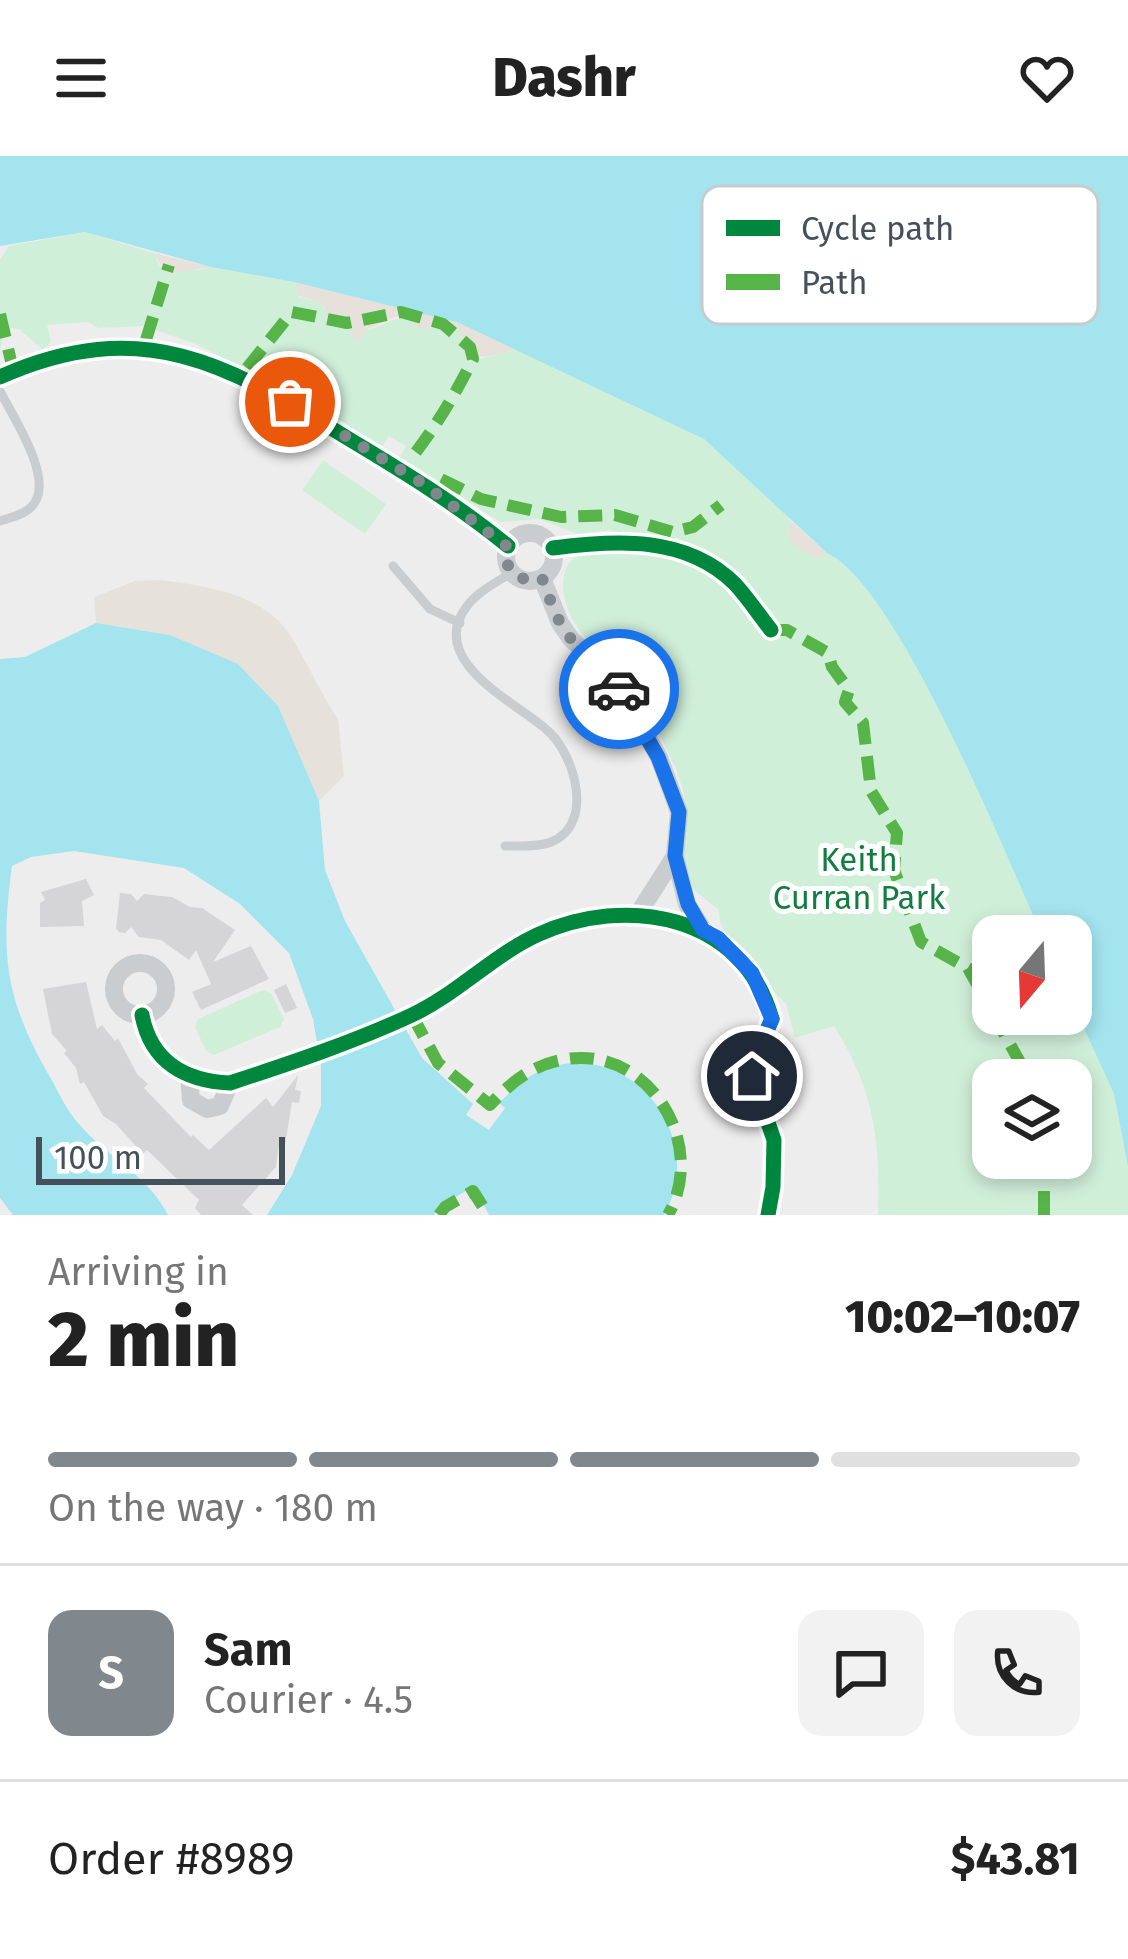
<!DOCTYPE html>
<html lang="en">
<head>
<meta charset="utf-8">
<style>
  :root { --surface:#fff; --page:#f2f2f2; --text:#222; --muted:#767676; --line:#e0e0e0; --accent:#80888d }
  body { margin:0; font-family:"Fira Sans",sans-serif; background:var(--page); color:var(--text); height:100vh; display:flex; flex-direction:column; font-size:45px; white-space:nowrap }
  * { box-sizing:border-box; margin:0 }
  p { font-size:39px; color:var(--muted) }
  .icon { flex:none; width:66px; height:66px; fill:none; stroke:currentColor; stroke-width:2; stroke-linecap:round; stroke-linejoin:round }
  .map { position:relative; height:1059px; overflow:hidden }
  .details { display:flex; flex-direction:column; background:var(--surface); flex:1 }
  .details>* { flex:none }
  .needle { width:78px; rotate:199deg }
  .controls { position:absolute; left:972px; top:759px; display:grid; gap:24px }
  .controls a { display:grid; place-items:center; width:120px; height:120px; border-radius:24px; background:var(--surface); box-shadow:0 6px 18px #0003; font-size:60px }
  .scale { position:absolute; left:36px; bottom:30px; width:249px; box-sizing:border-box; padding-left:12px; border:6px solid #44515a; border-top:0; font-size:33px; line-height:42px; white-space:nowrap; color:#44515a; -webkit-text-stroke:9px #fff; paint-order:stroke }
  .pin { position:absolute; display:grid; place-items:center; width:102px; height:102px; color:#fff; margin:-51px; border:6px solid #fff; border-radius:50%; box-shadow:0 3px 12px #0007 }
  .courier { position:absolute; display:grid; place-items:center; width:120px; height:120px; margin:-60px; border:9px solid #1a73e8; border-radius:50%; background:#fff; color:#222; box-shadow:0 3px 15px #0007 }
  .head em { font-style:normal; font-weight:800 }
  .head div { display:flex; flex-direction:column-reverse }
  .head { display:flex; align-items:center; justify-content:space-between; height:204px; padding:0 48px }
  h1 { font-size:78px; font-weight:800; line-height:90px }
  .bar { display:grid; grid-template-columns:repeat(4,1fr); gap:18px 12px; align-content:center; height:144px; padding:0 48px }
  .bar i { height:15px; border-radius:9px; background:var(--line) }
  .bar .on { background:var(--accent) }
  .bar p { grid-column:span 4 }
  .line { display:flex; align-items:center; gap:30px; padding:0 48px; border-top:3px solid var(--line) }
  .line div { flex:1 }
  .round { display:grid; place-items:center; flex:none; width:126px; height:126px; border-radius:24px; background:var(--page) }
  header { display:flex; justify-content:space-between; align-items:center; height:156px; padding:0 48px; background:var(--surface); font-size:54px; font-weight:800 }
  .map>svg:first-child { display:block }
  .green { fill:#d0efd9; fill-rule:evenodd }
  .sand { fill:#e6e2db }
  .water { fill:#a3e4ee }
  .building { fill:#d5d5d7 }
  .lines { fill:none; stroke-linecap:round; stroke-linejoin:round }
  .service { stroke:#c9cdcf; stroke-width:9 }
  .minor { stroke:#c9cdcf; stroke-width:18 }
  .quiet { stroke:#57b448; stroke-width:12; stroke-dasharray:24 12; stroke-linecap:butt }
  .cycleway-casing { stroke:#fff; stroke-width:22 }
  .cycleway { stroke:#00873e; stroke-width:15 }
  .done { stroke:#80888d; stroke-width:12; stroke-dasharray:0 21.6 }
  .route { stroke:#1a73e8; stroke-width:15 }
  .labels { text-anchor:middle; stroke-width:10; stroke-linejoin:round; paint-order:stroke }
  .park-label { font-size:33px; fill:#137d40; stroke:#fff }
  .key { fill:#fff; stroke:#c7cbce; stroke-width:3 }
  .key-label { font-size:33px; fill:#44515a }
</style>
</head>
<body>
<header><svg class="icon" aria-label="menu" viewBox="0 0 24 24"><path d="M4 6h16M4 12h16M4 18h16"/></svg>Dashr<svg class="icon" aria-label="heart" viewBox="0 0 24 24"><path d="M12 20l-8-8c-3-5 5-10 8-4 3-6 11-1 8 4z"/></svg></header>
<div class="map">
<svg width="1128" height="1059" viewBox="0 0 1128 1059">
  <rect width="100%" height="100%" fill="#eeeded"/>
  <!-- green -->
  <path class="green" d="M85,76L154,97L160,111L198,114L211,111L294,126L299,141L318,145L342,171C349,172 356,175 363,174C390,172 400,148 421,174L457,165L481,203L517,193L704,283L784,354L791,365L788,378L816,402L827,397C898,430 1006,700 1042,780H993V858H1071V844L1114,938L1128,1011V1059H878C880,984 875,936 834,870L795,882L786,848L743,805L720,767L719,754L684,726C680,701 689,676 686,651C682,619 663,584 647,557C623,518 550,466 565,416C571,393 607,388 625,378L609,374L577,378L539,363L500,366L400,301L406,290L389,280L382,290L250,215L195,188L145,170L98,172L88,166L47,169L51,186L43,194L19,173L11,172L4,178L0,194V103L9,90ZM993,924H1071V1002H993Z
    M323,304L386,348L365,378L302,334Z
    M263,834L271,837L284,863L280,871L214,899L206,895L195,871L198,863Z"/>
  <!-- sand -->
  <path class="sand" d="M154,97L211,111L166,118Z
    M294,126L457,165L517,193C475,205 470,207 456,166L421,174C393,151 398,162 365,174L362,182L355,184L347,170L325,166L326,153L318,145L299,140Z
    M791,365L827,397L817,402L792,389L788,378Z
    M160,424C205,430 263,437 290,479C307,506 320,536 338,563L344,620L319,645L307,621L170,479L96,467L94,441L135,425Z"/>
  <!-- water -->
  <path class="water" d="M0,0H1128V1011L1114,938L1071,844V780H1042C1006,700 898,430 827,397L704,283L457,166L294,126L211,111L85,76L0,90Z
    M96,467L170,479L238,508L278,550L319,645L325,714L345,765L422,902L473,948L466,959L489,974L505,952L499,947C510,936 522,924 536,917C624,874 711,978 664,1059H489L474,1030L439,1051L434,1059H267L292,1019L321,950V910L313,863L289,797L240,748L184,712L74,695L31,701L12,710C0,800 5,843 50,921C59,937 67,955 79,968C107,1001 148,1019 168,1059H13L0,1042V503L25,501Z"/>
  <!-- building -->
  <path class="building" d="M86,723L94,739L82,745L84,770L40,771V747L45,744L41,736Z
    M120,737L131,738L137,745L144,738L172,741L190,751L202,752L235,774L213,806L251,790L269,823L201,854L192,836L211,828L196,794L189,804L161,784L139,781L131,771L125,777L119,776L116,772Z
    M86,826L97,873L102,869L115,885L118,882L137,918L148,928L144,932L191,981L193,979L209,994L266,942L273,951L298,919L295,934L301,935L299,947L292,946L285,989L279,988L276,1011L242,1049L253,1059H201L195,1052L199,1044L147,994L143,998L116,968L103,960L84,926L80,928L76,912L64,897L67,895L52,878L43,833Z
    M286,828L297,852L285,857L274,834Z"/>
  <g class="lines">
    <!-- service -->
    <path class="service" d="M0,235C13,261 52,319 35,346C28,358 12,361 0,365
      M393,410L430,453L460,467
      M505,690C519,690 538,691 551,686C596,668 574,597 547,574C516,546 425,505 467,450C477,436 497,426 511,417"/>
    <!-- minor -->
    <path class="minor" d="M0,221C142,158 228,208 349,283C404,316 458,349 508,390
      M506 401a24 24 0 1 1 48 0a24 24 0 1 1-48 0Z
      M553,392C615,384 686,379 735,428C748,442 759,459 771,474
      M542,422L560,467L571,483L610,519L659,601L679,656L675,700L638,758
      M675,700L687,748L703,774
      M114 833a26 26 0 1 1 52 0a26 26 0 1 1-52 0Z
      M142,859C151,906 185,925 230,927C291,907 354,886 412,859C457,838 492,800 537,779C626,738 743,758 772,863L753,906L752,920L774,984L773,1031L768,1059
      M189,920L191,944L207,953L220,950L230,927"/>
    <!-- quiet -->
    <path class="quiet" d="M0,158L11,205
      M146,184L169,109
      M247,212L292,156L347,167L401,156L443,168L470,191L473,203C453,242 437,269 409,305
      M441,323L481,343L561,361L615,359L673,376L693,371L721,349
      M771,474H787L828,497L832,511L849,534L845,546L863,567L871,635L897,677L894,714L921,786L968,812L993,857
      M993,858L1030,924
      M412,859L438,907L490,949C510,927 531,910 561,904C647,886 709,987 668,1059
      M439,1059L445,1051L473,1035L488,1059
      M1044,1059V1002"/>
    <defs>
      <path id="cycleway" d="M0,221C142,158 228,208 349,283C404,316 458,349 508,390
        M553,392C615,384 686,379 735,428C748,442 759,459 771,474
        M142,859C151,906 185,925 230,927C291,907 354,886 412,859C457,838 492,800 537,779C626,738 743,758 772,863L753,906L752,920L774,984L773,1031L768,1059"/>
    </defs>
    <!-- cycleway casing -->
    <use href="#cycleway" class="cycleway-casing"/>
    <!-- cycleway -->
    <use href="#cycleway" class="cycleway"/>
  </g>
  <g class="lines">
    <!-- done -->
    <path class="done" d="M290,246L422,327L508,391L506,404L511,417L529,425L542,422C550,443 557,467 572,484C587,501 607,512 619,533"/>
    <!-- route -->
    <path class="route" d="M619,533L658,601L679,656L675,700L688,748L703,774L718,782L752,817L772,863L753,906L752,920"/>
  </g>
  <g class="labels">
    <!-- park labels -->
    <g class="park-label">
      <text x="859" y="715">Keith<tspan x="859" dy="38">Curran Park</tspan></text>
    </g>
  </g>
  <!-- legend -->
  <rect x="702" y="30" width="396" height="138" rx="18" class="key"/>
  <rect x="726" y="64" width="54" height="16" fill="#00873e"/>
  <rect x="726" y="118" width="54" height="16" fill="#57b448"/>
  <g class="key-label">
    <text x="801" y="84">Cycle path</text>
    <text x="801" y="138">Path</text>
  </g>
</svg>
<div class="controls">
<a><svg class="needle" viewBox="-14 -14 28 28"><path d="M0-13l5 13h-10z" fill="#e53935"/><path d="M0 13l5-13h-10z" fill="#767676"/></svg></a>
<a><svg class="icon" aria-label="layers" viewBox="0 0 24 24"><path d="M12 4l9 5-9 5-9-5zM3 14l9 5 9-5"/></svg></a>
</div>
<div class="scale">100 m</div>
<div class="pin" style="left:290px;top:246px;background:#ea580c"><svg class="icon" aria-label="bag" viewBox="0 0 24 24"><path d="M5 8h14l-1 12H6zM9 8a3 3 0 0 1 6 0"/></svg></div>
<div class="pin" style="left:752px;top:920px;background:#1f2937"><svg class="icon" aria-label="home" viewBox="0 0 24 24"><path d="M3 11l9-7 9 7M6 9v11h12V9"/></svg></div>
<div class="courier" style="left:619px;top:533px"><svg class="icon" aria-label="car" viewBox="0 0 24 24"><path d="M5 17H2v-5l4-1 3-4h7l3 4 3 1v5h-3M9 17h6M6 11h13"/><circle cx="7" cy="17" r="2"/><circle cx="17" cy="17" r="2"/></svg></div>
</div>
<section class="details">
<div class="head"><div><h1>2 min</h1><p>Arriving in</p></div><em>10:02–10:07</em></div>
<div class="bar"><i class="on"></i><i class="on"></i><i class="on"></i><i></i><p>On the way · 180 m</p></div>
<div class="line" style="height:216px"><b class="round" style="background:var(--accent);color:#fff">S</b><div><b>Sam</b><p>Courier · 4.5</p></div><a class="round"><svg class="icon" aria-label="chat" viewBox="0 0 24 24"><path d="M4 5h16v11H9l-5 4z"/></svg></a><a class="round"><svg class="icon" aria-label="phone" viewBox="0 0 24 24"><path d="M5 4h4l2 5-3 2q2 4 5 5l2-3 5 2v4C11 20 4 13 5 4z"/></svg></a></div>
<div class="line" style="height:156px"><div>Order #8989</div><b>$43.81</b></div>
</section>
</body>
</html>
